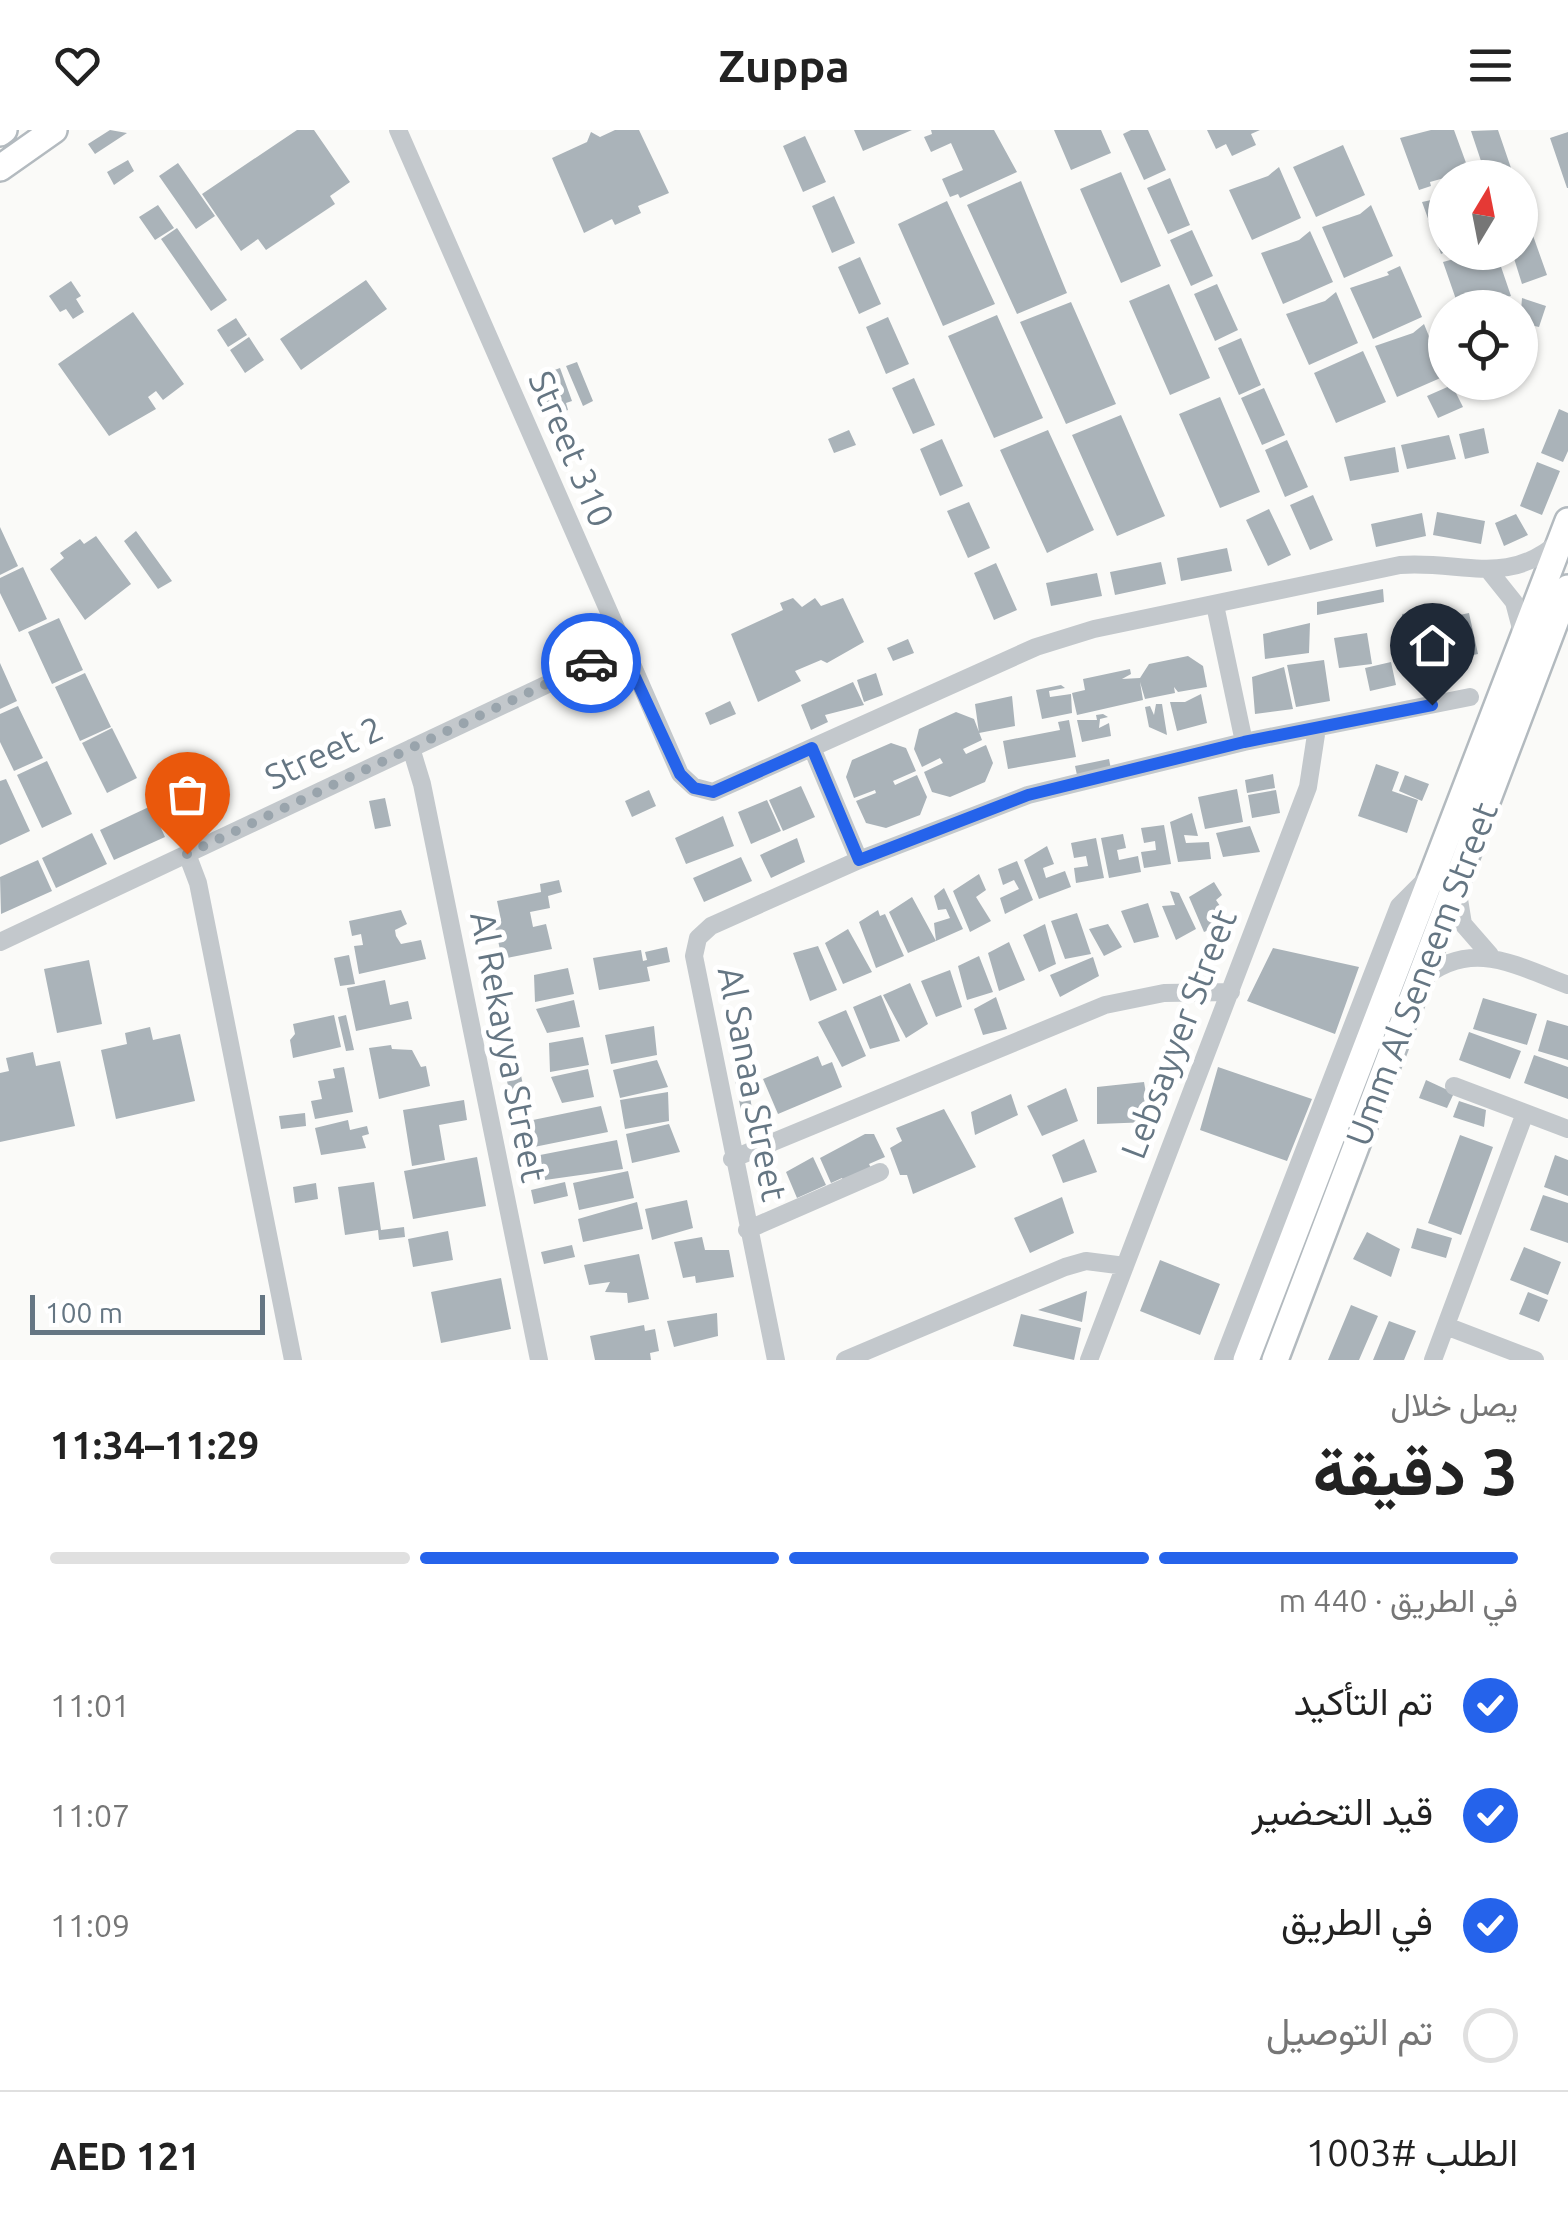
<!DOCTYPE html>
<html lang="ar">
<head>
<meta charset="utf-8">
<style>
  :root { --surface:#fff; --page:#f2f2f2; --text:#222; --muted:#767676; --line:#e0e0e0; --accent:#2563eb }
  body { margin:0; font-family:Ubuntu,Vazirmatn,sans-serif; background:var(--page); color:var(--text); direction:rtl; height:100vh; display:flex; flex-direction:column; font-size:38px; white-space:nowrap }
  * { box-sizing:border-box; margin:0 }
  p { font-size:32px; color:var(--muted) }
  .icon { flex:none; width:55px; height:55px; fill:none; stroke:currentColor; stroke-width:2; stroke-linecap:round; stroke-linejoin:round }
  .map { position:relative; height:1230px; overflow:hidden; direction:ltr }
  .details { display:flex; flex-direction:column; background:var(--surface); flex:1 }
  .details>* { flex:none }
  .needle { width:65px; rotate:10deg }
  .fabs { position:absolute; left:1428px; top:30px; display:grid; gap:20px }
  .fabs a { display:grid; place-items:center; width:110px; height:110px; border-radius:50%; background:var(--surface); box-shadow:0 2px 8px #0004; font-size:50px }
  .scale { position:absolute; left:30px; bottom:25px; width:235px; box-sizing:border-box; padding-left:10px; border:5px solid #657683; border-top:0; font-size:28px; line-height:35px; white-space:nowrap; color:#657683; -webkit-text-stroke:8px #fff; paint-order:stroke }
  .pin { position:absolute; display:grid; place-items:center; width:85px; height:85px; color:#fff; margin:-102px -42px; border-radius:50% 50% 50% 0; rotate:-45deg; box-shadow:0 0 10px #0007 }
  .pin .icon { rotate:45deg }
  .courier { position:absolute; display:grid; place-items:center; width:100px; height:100px; margin:-50px; border:8px solid #2563eb; border-radius:50%; background:#fff; color:#222; box-shadow:0 2px 12px #0007 }
  .summary em { font-style:normal; font-weight:700 }
  .summary div { display:flex; flex-direction:column-reverse }
  .summary { display:flex; align-items:center; justify-content:space-between; height:170px; padding:0 50px }
  h1 { font-size:65px; font-weight:700; line-height:75px }
  .bar { display:grid; grid-template-columns:repeat(4,1fr); gap:15px 10px; align-content:center; height:120px; padding:0 50px }
  .bar i { height:12px; border-radius:8px; background:var(--line) }
  .bar .active { background:var(--accent) }
  .bar p { grid-column:span 4 }
  .line { display:flex; align-items:center; gap:25px; padding:0 50px; border-top:2px solid var(--line) }
  .line div { flex:1 }
  ol { padding:0 50px; list-style:none }
  li { display:flex; align-items:center; gap:30px; height:110px }
  li p { margin-inline-start:auto }
  li .icon { padding:10px; border-radius:50%; background:var(--accent); color:#fff; stroke-width:4 }
  li:last-child { color:var(--muted) }
  li i { width:55px; height:55px; border:5px solid var(--line); border-radius:50% }
  header { display:flex; justify-content:space-between; align-items:center; height:130px; padding:0 50px; background:var(--surface); font-size:45px; font-weight:700 }
  .map>svg:first-child { display:block }
  .building { fill:#aab3b9 }
  .lines { fill:none; stroke-linecap:round; stroke-linejoin:round }
  .secondary-casing { stroke:#b3babf; stroke-width:30 }
  .minor { stroke:#c3c8cc; stroke-width:18 }
  .secondary { stroke:#fff; stroke-width:25 }
  .done { stroke:#99a4ac; stroke-width:10; stroke-dasharray:0 18 }
  .route { stroke:#2563eb; stroke-width:12 }
  .labels { text-anchor:middle; stroke-width:10; stroke-linejoin:round; paint-order:stroke }
  .street-label { font-size:35px; fill:#657683; stroke:#fff }
</style>
</head>
<body>
<header><svg class="icon" aria-label="menu" viewBox="0 0 24 24"><path d="M4 6h16M4 12h16M4 18h16"/></svg>Zuppa<svg class="icon" aria-label="heart" viewBox="0 0 24 24"><path d="M12 20l-8-8c-3-5 5-10 8-4 3-6 11-1 8 4z"/></svg></header>
<div class="map">
<svg width="1568" height="1230" viewBox="0 0 1568 1230">
  <rect width="100%" height="100%" fill="#fafaf8"/>
  <!-- building -->
  <path class="building" d="M110,0L127,3L95,24L88,14Z
    M297,0H314L350,52L330,66L335,74L266,120L258,109L241,121L202,64Z
    M615,0H639L669,63L638,76L641,83L615,95L612,89L584,103L552,28L587,12L591,2L600,7Z
    M854,0H912L863,21Z
    M931,0H994L1017,42L960,68L958,64L950,67L942,49L963,40L951,13L931,22L924,7L932,4Z
    M1054,0H1101L1111,23L1071,40Z
    M1131,0H1148L1166,40L1144,50L1123,4Z
    M1207,0H1260L1251,4L1256,15L1232,26L1226,14L1216,19Z
    M1431,0H1454L1469,41L1430,52L1431,56L1419,60L1400,8Z
    M1498,0L1511,38L1486,46L1471,1Z
    M1568,2V58H1567L1550,8Z
    M805,6L826,52L803,62L783,16Z
    M1343,15L1365,65L1316,87L1293,37Z
    M128,30L134,41L114,55L107,42Z
    M178,33L215,86L196,99L159,46Z
    M1279,37L1301,88L1252,110L1229,60L1268,46Z
    M1121,42L1161,136L1121,153L1080,59Z
    M1170,48L1190,95L1168,104L1147,58Z
    M1021,51L1067,163L1017,184L967,75Z
    M834,66L855,113L832,123L812,76Z
    M1445,67V122L1441,124L1422,72Z
    M947,71L995,174L943,196L898,94Z
    M158,75L174,98L155,110L139,87Z
    M1371,75L1393,126L1344,148L1322,97L1360,84Z
    M177,98L227,170L211,181L161,109Z
    M1192,100L1213,146L1191,156L1170,110Z
    M1531,100L1547,145L1522,154L1512,122H1520V104Z
    M1310,101L1333,152L1283,174L1261,123L1299,110Z
    M1479,122H1496L1511,166L1459,178L1443,132Z
    M860,127L881,174L859,184L838,137Z
    M1400,136L1422,187L1373,209L1350,158L1389,145L1387,142Z
    M366,150L387,179L301,240L280,209Z
    M71,151L81,166L76,169L84,182L73,189L66,179L60,182L49,166Z
    M1169,154L1210,248L1170,265L1129,171Z
    M1217,154L1238,200L1215,211L1194,164Z
    M1336,162L1358,213L1309,235L1286,184L1325,171Z
    M1522,168L1546,176L1539,197L1520,193Z
    M1071,172L1116,274L1066,294L1020,192Z
    M133,182L184,254L163,270L156,261L148,267L156,279L109,306L58,234Z
    M997,185L1043,288L994,308L948,206Z
    M888,187L909,234L886,244L866,197Z
    M236,188L247,205L228,217L217,200Z
    M1424,194L1445,246L1397,267L1375,216L1413,203Z
    M249,207L264,230L245,243L230,220Z
    M1241,208L1261,255L1239,265L1218,218Z
    M1363,221L1386,272L1336,293L1314,243Z
    M577,232L593,271L583,276L566,236Z
    M560,238L572,271L566,273L568,280L552,286L538,246Z
    M914,248L935,295L913,304L892,258Z
    M1452,255L1463,277L1438,288L1427,266Z
    M1264,258L1285,305L1262,315L1241,268Z
    M1220,267L1260,362L1220,378L1179,284Z
    M1559,279L1568,283V321L1563,332L1541,323Z
    M1121,285L1165,386L1117,406L1072,305Z
    M1484,298L1489,323L1465,329L1459,304Z
    M849,300L856,315L834,323L828,309Z
    M1048,300L1094,400L1047,423L1000,320Z
    M1449,305L1456,329L1407,339L1401,315Z
    M942,309L963,356L940,366L920,319Z
    M1287,310L1308,357L1285,367L1265,320Z
    M1395,317L1399,342L1350,351L1344,327Z
    M1537,332L1560,341L1542,385L1520,376Z
    M1313,365L1333,410L1310,420L1290,375Z
    M969,372L990,418L968,428L947,381Z
    M1269,379L1291,425L1268,436L1246,390Z
    M1437,382L1485,391L1481,414L1433,405Z
    M1422,383L1426,406L1376,417L1371,394Z
    M1516,384L1528,405L1504,416L1495,393Z
    M0,397L18,436L0,445Z
    M136,401L172,451L158,459L124,411Z
    M96,406L131,454L85,490L50,439L64,428L60,423L80,409L84,414Z
    M1227,418L1232,441L1181,451L1177,428Z
    M1161,432L1166,454L1115,465L1110,442Z
    M996,433L1017,480L994,490L974,443Z
    M23,437L47,489L19,502L0,463V448Z
    M1097,443L1102,466L1051,476L1046,453Z
    M1383,459L1384,472L1317,485V472Z
    M793,468L802,477L815,468L821,476L843,468L864,512L827,533L821,530L795,541L801,551L758,572L731,504L783,480L780,473Z
    M1431,480L1437,524L1409,528L1402,484Z
    M1469,483L1478,524L1449,530L1440,489Z
    M59,488L83,540L52,554L28,502Z
    M1310,493L1309,523L1265,529L1263,504Z
    M1367,503L1372,534L1339,538L1334,508Z
    M908,509L914,523L893,531L887,518Z
    M1188,526L1203,536L1207,557L1178,562L1174,557L1175,563L1145,569L1140,552L1143,570L1077,585L1072,563L1085,560L1083,549L1130,539L1131,544L1122,549L1140,548L1149,534Z
    M1324,530L1330,571L1296,577L1287,535Z
    M1391,532L1396,555L1370,561L1365,538Z
    M0,533L17,571L0,579Z
    M1284,537L1293,579L1255,584L1252,547Z
    M85,543L111,597L80,611L55,557Z
    M876,543L883,565L864,572L857,550Z
    M853,552L864,575L825,585L828,592L811,600L801,575Z
    M1061,555L1065,558L1049,561L1050,567L1071,564L1072,583L1042,589L1036,560Z
    M1201,564L1207,593L1177,601L1170,572H1185Z
    M1012,566L1015,596L979,603L975,574Z
    M730,571L736,584L710,595L705,583Z
    M1156,574H1162L1167,605L1149,597L1145,577L1150,576L1154,585Z
    M18,576L43,628L14,641L0,612V584Z
    M956,582L974,589L982,610L963,619L966,624L986,615L993,633L985,652L950,667L932,662L924,642L943,633L940,628L922,637L914,619L919,599Z
    M1103,584L1108,587L1100,589L1099,598L1109,593L1111,606L1082,612L1077,590H1097L1096,585Z
    M1069,590L1076,627L1008,639L1003,611L1060,600L1058,592Z
    M112,598L137,648L107,663L82,613Z
    M891,613L906,618L916,641L893,651L895,655L917,645L927,667L920,685L886,698L866,693L856,671L876,663L875,660L854,668L846,647L852,630Z
    M1109,629L1111,639L1077,645L1075,636Z
    M47,631L72,684L42,698L17,645Z
    M1376,634L1399,642L1392,661L1418,670L1407,703L1358,686Z
    M1273,644L1275,658L1247,663L1245,650Z
    M1405,645L1429,654L1422,671L1399,661Z
    M6,649L30,701L0,715V651Z
    M801,656L815,687L783,701L769,670Z
    M1237,659L1243,692L1205,699L1198,667Z
    M649,660L656,676L632,687L625,671Z
    M1276,660L1280,683L1252,688L1248,665Z
    M385,668L391,696L375,699L369,671Z
    M767,670L781,701L751,714L738,682Z
    M151,676L165,707L114,730L100,700Z
    M1192,683L1198,706L1184,705L1186,713L1209,712L1211,729L1178,732L1170,692Z
    M723,686L734,716L686,734L675,708Z
    M1164,695L1171,734L1144,738L1141,722L1156,720L1155,711L1144,713L1141,698Z
    M1250,696L1260,722L1223,727L1216,703Z
    M92,703L107,734L56,758L42,728Z
    M1123,704L1126,718L1117,720L1119,730L1138,726L1141,742L1109,748L1101,708Z
    M797,708L805,732L771,748L760,725Z
    M1096,708L1104,748L1076,753L1074,738L1088,736L1086,726L1074,728L1071,713Z
    M1047,716L1054,734L1043,738L1046,748L1065,741L1071,757L1039,769L1024,730Z
    M741,727L752,751L704,772L693,748Z
    M38,730L52,761L1,784L0,747Z
    M1017,731L1033,770L1005,784L1000,768L1019,759L1014,750L1003,755L998,739Z
    M979,744L986,760L976,767L991,791L970,802L953,761Z
    M559,750L562,762L548,766L550,778L530,782L533,797L546,794L552,819L502,829L494,792L501,790L497,771L541,762L540,754Z
    M1214,752L1222,765L1216,770L1230,791L1204,802L1189,767Z
    M944,758L963,799L936,811L934,793L950,788L946,779L938,780L934,766Z
    M1170,761L1179,763L1196,799L1176,810L1162,776L1175,775Z
    M912,767L936,811L908,823L889,782Z
    M1148,773L1159,807L1134,813L1121,781Z
    M401,780L407,794L395,800L396,806L401,814L421,810L426,829L359,844L354,816L363,815L361,804L352,806L349,791Z
    M878,780L880,786L885,784L904,826L876,838L859,792Z
    M1077,783L1091,824L1065,829L1051,791Z
    M1045,794L1056,834L1039,842L1023,805Z
    M1108,794L1122,817L1104,826L1089,799Z
    M848,799L872,842L843,854L825,813Z
    M1009,812L1025,850L999,861L988,823Z
    M818,816L837,860L810,871L793,823Z
    M667,817L670,832L647,837L650,851L599,860L593,828L641,820L643,831L647,830L645,822Z
    M1273,818L1359,837L1335,904L1247,871Z
    M349,825L355,854L340,856L334,828Z
    M979,826L993,862L967,870L958,836Z
    M1093,827L1099,846L1060,867L1050,845Z
    M89,830L102,894L57,903L44,839Z
    M568,838L574,864L535,872L534,845Z
    M950,840L962,877L936,887L921,851Z
    M385,850L390,875L408,871L412,889L356,901L347,858Z
    M910,853L928,894L906,908L883,865Z
    M881,865L900,911L870,919L853,877Z
    M996,867L1007,899L983,905L974,879Z
    M1483,868L1537,884L1527,915L1473,899Z
    M505,869L512,900L496,903L489,872Z
    M574,870L580,897L547,903L536,879Z
    M846,880L866,926L842,937L818,892Z
    M334,885L341,917L293,928L290,910L295,904L293,894Z
    M346,885L354,920L346,921L338,887Z
    M1547,890L1568,896V930L1538,921Z
    M654,896L657,925L611,934L605,905Z
    M150,897L153,910L180,904L195,971L116,989L101,920L127,914L125,903Z
    M1469,902L1521,921L1510,949L1459,930Z
    M583,907L589,935L550,942L549,913Z
    M391,915L392,919L412,920L421,937L426,936L430,956L379,969L369,918Z
    M33,922L36,936L60,931L75,996L0,1012V943L9,941L6,928Z
    M1534,925L1568,937V969L1524,953Z
    M818,926L822,936L832,932L842,957L778,984L763,949Z
    M657,930L668,957L620,968L613,940Z
    M519,936L526,969L512,972L504,939Z
    M344,937L353,982L315,989L311,971L322,969L318,951L335,948L333,939Z
    M1218,937L1312,969L1287,1031L1200,1000Z
    M588,939L594,967L562,973L551,947Z
    M747,947L752,979L770,975L776,995L763,998L760,988L743,991L735,949Z
    M1426,950L1454,963L1447,978L1419,968Z
    M1144,952L1151,992L1097,994V957Z
    M1066,958L1078,991L1042,1006L1027,976Z
    M668,962L669,991L625,999L620,970Z
    M1011,964L1018,985L975,1005L971,982Z
    M464,970L467,990L439,995L445,1030L412,1036L403,980Z
    M1459,971L1486,980L1484,997L1453,987Z
    M601,976L608,1002L534,1017L528,991Z
    M944,979L976,1037L913,1064L907,1045H900L890,1018L902,1011L896,998Z
    M305,983L306,996L281,999L279,986Z
    M348,990L350,1000L367,996L369,1004L362,1006L366,1018L321,1025L315,998Z
    M669,994L680,1022L632,1033L626,1004Z
    M865,1004H874L885,1027L869,1034L873,1042L845,1054L842,1048L831,1053L820,1028Z
    M1460,1005L1493,1017L1461,1105L1428,1093Z
    M1084,1009L1097,1042L1063,1053L1052,1025Z
    M617,1010L623,1039L545,1050L540,1025Z
    M1555,1025L1568,1030V1066L1544,1057Z
    M477,1027L486,1076L413,1089L404,1041Z
    M813,1027L826,1055L797,1068L786,1042Z
    M628,1041L634,1068L579,1080L573,1053Z
    M374,1052L381,1100L404,1097L405,1107L379,1110L378,1100L345,1105L338,1057Z
    M565,1052L568,1066L534,1074L531,1060Z
    M316,1053L318,1069L295,1073L293,1057Z
    M1543,1065L1568,1073V1113L1530,1100Z
    M1062,1067L1074,1103L1030,1123L1014,1088Z
    M687,1070L693,1098L652,1110L645,1079Z
    M637,1072L643,1099L583,1112L578,1089Z
    M1417,1098L1452,1108L1446,1128L1411,1118Z
    M448,1101L453,1130L413,1137L408,1109Z
    M1367,1102L1400,1119L1391,1147L1353,1129Z
    M702,1107L705,1120H729L734,1147L696,1153L695,1146L683,1148L674,1112Z
    M572,1115L575,1127L544,1134L541,1122Z
    M1524,1117L1561,1132L1548,1165L1510,1150Z
    M639,1124L649,1169L628,1173L627,1163L605,1162L610,1152L589,1155L584,1135Z
    M1160,1130L1220,1154L1200,1205L1140,1181Z
    M501,1148L511,1199L441,1213L431,1162Z
    M1087,1161L1082,1192L1038,1180Z
    M1528,1162L1548,1170L1539,1192L1519,1184Z
    M1351,1175L1378,1186L1359,1230H1328Z
    M717,1183L718,1206L674,1217L667,1191Z
    M1021,1184L1081,1198L1074,1230L1013,1216Z
    M1389,1191L1416,1201L1404,1230H1373Z
    M644,1195L645,1201L655,1199L659,1221L650,1223L651,1230H595L590,1206Z"/>
  <g class="lines">
    <defs>
      <path id="secondary" d="M0,3L4,0
        M0,38L54,0
        M1246,1230L1568,391
        M1275,1230L1568,458"/>
    </defs>
    <!-- secondary casing -->
    <use href="#secondary" class="secondary-casing"/>
    <!-- minor -->
    <path class="minor" d="M398,0L680,644L694,657L713,662L1036,517L1094,499L1400,435C1463,430 1506,458 1560,411
      M1490,442L1514,472L1523,506
      M1215,475L1244,612
      M411,618L422,654L539,1230
      M812,618L859,730
      M187,724L198,753L293,1230
      M1457,757L1463,794L1490,825
      M0,812L622,519
      M1421,850C1471,808 1515,835 1568,855
      M1454,956L1568,999
      M732,1029L1105,875L1164,863L1231,862
      M747,1100L880,1042
      M1446,1196L1535,1230
      M776,1230L694,826L698,808L711,796L859,730L1028,665L1244,612L1470,567
      M845,1230L1065,1137L1086,1131L1125,1136
      M1089,1230L1308,657L1317,598
      M1223,1230L1399,776L1434,741
      M1433,1230L1525,983"/>
    <!-- secondary -->
    <use href="#secondary" class="secondary"/>
  </g>
  <g class="lines">
    <!-- done -->
    <path class="done" d="M187,724L591,533"/>
    <!-- route -->
    <path class="route" d="M591,533L622,519L680,644L694,658L713,662L812,618L859,730L1028,665L1244,612L1432,575"/>
  </g>
  <g class="labels">
    <!-- street labels -->
    <g class="street-label">
      <text transform="translate(571 319) rotate(67)" y="12">Street 310</text>
      <text transform="translate(324 623) rotate(-25)" y="12">Street 2</text>
      <text transform="translate(1422 844) rotate(-69)" y="12">Umm Al Seneem Street</text>
      <text transform="translate(1179 904) rotate(-69)" y="12">Lebsayyer Street</text>
      <text transform="translate(508 917) rotate(79)" y="12">Al Rekayya Street</text>
      <text transform="translate(752 954) rotate(79)" y="12">Al Sanaa Street</text>
    </g>
  </g>
</svg>
<div class="fabs">
<a><svg class="needle" viewBox="-14 -14 28 28"><path d="M0-13l5 13h-10z" fill="#e53935"/><path d="M0 13l5-13h-10z" fill="#767676"/></svg></a>
<a><svg class="icon" aria-label="locate" viewBox="0 0 24 24"><circle cx="12" cy="12" r="6"/><path d="M12 2v4M12 18v4M2 12h4M18 12h4"/></svg></a>
</div>
<div class="scale">100 m</div>
<div class="pin" style="left:187px;top:724px;background:#ea580c"><svg class="icon" aria-label="bag" viewBox="0 0 24 24"><path d="M5 8h14l-1 12H6zM9 8a3 3 0 0 1 6 0"/></svg></div>
<div class="pin" style="left:1432px;top:575px;background:#1f2937"><svg class="icon" aria-label="home" viewBox="0 0 24 24"><path d="M3 11l9-7 9 7M6 9v11h12V9"/></svg></div>
<div class="courier" style="left:591px;top:533px"><svg class="icon" aria-label="car" viewBox="0 0 24 24"><path d="M5 17H2v-5l4-1 3-4h7l3 4 3 1v5h-3M9 17h6M6 11h13"/><circle cx="7" cy="17" r="2"/><circle cx="17" cy="17" r="2"/></svg></div>
</div>
<section class="details">
<div class="summary"><div><h1>3 دقيقة</h1><p>يصل خلال</p></div><em>11:29–11:34</em></div>
<div class="bar"><i class="active"></i><i class="active"></i><i class="active"></i><i></i><p>في الطريق · 440 m</p></div>
<ol>
<li><svg class="icon" aria-label="check" viewBox="0 0 24 24"><path d="M5 12l5 5 9-10"/></svg>تم التأكيد<p>11:01</p></li>
<li><svg class="icon" aria-label="check" viewBox="0 0 24 24"><path d="M5 12l5 5 9-10"/></svg>قيد التحضير<p>11:07</p></li>
<li><svg class="icon" aria-label="check" viewBox="0 0 24 24"><path d="M5 12l5 5 9-10"/></svg>في الطريق<p>11:09</p></li>
<li><i></i>تم التوصيل</li>
</ol>
<div class="line" style="height:130px"><div>الطلب #1003</div><b>AED 121</b></div>
</section>
</body>
</html>
